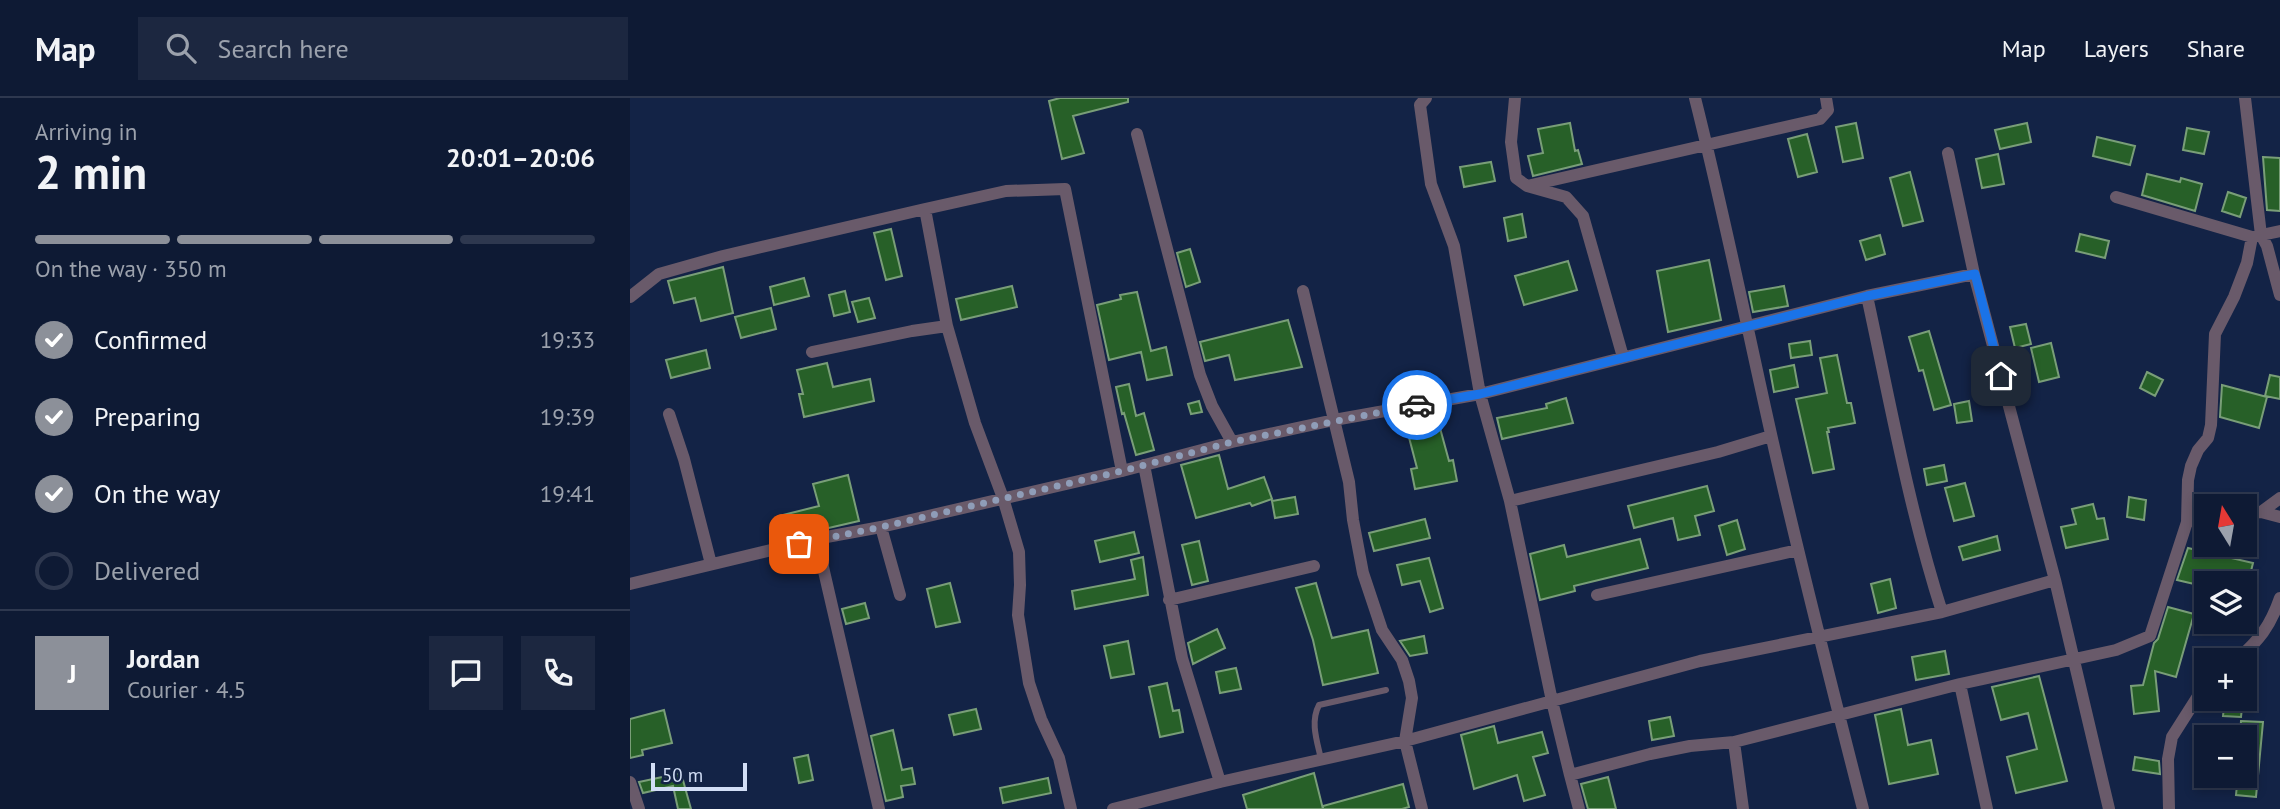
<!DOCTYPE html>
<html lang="en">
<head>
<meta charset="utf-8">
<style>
  :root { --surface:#0e1a34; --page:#1c2740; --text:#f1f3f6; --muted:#9ba1ac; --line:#2e384f; --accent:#8c9099 }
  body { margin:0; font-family:"PT Sans",sans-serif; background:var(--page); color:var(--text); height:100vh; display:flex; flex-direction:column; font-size:26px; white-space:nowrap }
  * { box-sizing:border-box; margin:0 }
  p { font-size:23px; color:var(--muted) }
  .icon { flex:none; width:38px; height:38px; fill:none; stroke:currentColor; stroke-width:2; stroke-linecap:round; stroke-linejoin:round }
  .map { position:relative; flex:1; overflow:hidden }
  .sheet { display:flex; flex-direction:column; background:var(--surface); width:630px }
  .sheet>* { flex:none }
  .needle { width:46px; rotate:349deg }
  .buttons { position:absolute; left:1564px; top:396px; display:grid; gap:14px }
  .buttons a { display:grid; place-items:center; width:63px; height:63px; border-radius:0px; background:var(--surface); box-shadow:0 4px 10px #0003,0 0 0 2px var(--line); font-size:35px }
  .scale { position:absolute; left:21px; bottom:18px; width:96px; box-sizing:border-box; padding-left:7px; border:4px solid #d2def6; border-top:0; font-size:19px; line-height:24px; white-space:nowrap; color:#d2def6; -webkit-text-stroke:5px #132346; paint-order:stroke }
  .pin { position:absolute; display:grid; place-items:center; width:60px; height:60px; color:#fff; margin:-30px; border-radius:14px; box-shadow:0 4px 10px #0006 }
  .courier { position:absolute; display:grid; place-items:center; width:70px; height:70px; margin:-35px; border:5px solid #1a73e8; border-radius:50%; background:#fff; color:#222; box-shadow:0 2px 9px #0007 }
  .head em { font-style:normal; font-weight:800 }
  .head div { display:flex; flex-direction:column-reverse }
  .head { display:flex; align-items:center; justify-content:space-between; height:119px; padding:0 35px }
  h1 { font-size:46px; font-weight:800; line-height:52px }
  .bar { display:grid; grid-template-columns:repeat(4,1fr); gap:10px 7px; align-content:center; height:84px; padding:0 35px }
  .bar i { height:9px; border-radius:5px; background:var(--line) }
  .bar .selected { background:var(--accent) }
  .bar p { grid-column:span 4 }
  .line { display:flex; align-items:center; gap:18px; padding:0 35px; border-top:2px solid var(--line) }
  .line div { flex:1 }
  .round { display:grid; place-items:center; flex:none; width:74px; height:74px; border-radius:0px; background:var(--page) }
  ol { padding:0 35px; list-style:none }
  li { display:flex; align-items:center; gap:21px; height:77px }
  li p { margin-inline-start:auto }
  li .icon { padding:7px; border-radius:50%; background:var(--accent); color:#fff; stroke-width:4 }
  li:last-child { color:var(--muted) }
  li i { width:38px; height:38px; border:4px solid var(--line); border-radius:50% }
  header { display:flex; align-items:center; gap:42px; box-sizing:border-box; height:98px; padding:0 35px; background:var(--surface); border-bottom:2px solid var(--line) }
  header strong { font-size:33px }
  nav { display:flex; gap:38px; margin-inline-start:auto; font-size:24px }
  .search { width:490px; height:63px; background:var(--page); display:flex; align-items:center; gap:18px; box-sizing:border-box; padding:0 24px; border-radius:0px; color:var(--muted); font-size:26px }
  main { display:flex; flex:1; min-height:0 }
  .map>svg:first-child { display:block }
  .building { fill:#276028; stroke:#799e78; stroke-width:2 }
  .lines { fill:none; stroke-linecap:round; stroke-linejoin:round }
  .lane { stroke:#695a6a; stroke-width:6 }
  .street { stroke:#695a6a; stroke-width:12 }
  .done { stroke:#8f9db8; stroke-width:7; stroke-dasharray:0 12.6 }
  .route { stroke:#1a73e8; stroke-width:9 }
</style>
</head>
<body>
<header>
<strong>Map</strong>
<div class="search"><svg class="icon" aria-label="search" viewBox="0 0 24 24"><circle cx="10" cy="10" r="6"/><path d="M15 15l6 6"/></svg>Search here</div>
<nav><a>Map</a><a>Layers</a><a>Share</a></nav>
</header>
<main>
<section class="sheet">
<div class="head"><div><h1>2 min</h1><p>Arriving in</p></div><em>20:01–20:06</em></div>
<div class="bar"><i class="selected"></i><i class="selected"></i><i class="selected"></i><i></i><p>On the way · 350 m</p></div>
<ol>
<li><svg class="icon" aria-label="check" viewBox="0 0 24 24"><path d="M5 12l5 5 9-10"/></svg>Confirmed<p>19:33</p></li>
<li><svg class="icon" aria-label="check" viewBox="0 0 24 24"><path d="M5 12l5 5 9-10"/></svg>Preparing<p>19:39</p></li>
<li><svg class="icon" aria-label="check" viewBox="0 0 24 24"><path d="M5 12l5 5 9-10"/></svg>On the way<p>19:41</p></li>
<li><i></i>Delivered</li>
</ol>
<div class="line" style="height:126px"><b class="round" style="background:var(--accent);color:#fff">J</b><div><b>Jordan</b><p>Courier · 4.5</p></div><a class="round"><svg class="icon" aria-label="chat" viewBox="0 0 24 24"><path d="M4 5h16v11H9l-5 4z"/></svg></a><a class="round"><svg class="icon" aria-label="phone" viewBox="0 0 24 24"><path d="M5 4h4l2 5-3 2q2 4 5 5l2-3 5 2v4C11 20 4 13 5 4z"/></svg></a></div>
</section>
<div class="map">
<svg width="1650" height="711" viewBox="0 0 1650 711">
  <rect width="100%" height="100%" fill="#132346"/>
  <!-- building -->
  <path class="building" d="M430,0H498V4L443,18L454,55L432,61L419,3Z
    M940,25L945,53L948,52L952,66L903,78L898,58L913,55L908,31Z
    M1226,25L1233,60L1213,64L1206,29Z
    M1397,25L1401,44L1370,51L1365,32Z
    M1557,30L1579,34L1574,56L1553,52Z
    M1177,36L1187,74L1168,79L1158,41Z
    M1467,39L1505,48L1500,67L1463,58Z
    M1368,56L1374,86L1352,90L1346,61Z
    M1633,59L1650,60V113L1637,112Z
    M861,64L865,83L834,89L830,69Z
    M1280,74L1293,123L1273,128L1260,80Z
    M1517,76L1550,84L1551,80L1572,86L1565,113L1512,97Z
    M1598,94L1616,100L1610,119L1592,113Z
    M892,116L896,139L878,143L874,120Z
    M261,131L272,178L256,182L244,135Z
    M1450,136L1479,143L1475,160L1446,153Z
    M1250,137L1255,156L1236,162L1230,143Z
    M560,151L570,184L556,189L547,155Z
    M1079,162L1091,222L1038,234L1027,173Z
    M938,163L947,192L894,207L885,178Z
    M93,169L103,215L71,223L65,200L44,205L38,183Z
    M174,180L179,198L144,207L140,189Z
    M382,188L387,209L331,222L326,201Z
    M1154,188L1158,208L1123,214L1119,194Z
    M215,193L220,214L204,218L199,197Z
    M507,194L521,253L536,249L542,277L517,282L511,254L479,262L467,207L491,201L490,197Z
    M239,200L245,220L228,224L222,204Z
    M141,210L146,231L111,240L105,219Z
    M658,222L672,269L605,282L599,257L575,263L570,244Z
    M1396,226L1401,246L1385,250L1380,229Z
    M1299,233L1321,307L1304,312L1293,272L1289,273L1279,239Z
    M1180,243L1182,257L1161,260L1159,246Z
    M1421,245L1429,279L1409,284L1401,250Z
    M76,252L80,270L41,280L36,262Z
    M1207,257L1217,305H1221L1225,325L1198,330L1199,334H1197L1204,371L1183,375L1166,301L1197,295L1190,260Z
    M197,265L203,289L240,281L244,303L174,319L169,296H173L167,272Z
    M1164,267L1168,289L1144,294L1140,272Z
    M1517,274L1533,282L1525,298L1510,290Z
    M1640,277L1650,279V301L1635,298Z
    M499,286L506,318L514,315L524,352L506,357L494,315L492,316L486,289Z
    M1592,287L1637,299L1629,330L1590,319Z
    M936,300L943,325L872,341L867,320L917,310L916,306Z
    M569,303L572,314L561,316L558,306Z
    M1339,303L1342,323L1327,325L1324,306Z
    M807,319L819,363L823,362L827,383L785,391L781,371L787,370L776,328Z
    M589,357L598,391L634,379L642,401L622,408L620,405L566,420L551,367Z
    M1314,367L1317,383L1297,387L1294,371Z
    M218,377L229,423L155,440L149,418L189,408L183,386Z
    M1335,385L1344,418L1324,423L1315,390Z
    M1077,388L1084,413L1065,418L1070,437L1048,442L1043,420L1004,430L998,408Z
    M665,399L668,416L645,420L642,403Z
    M1499,399L1516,402L1514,422L1497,419Z
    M1463,406L1467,421L1474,420L1478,441L1436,450L1431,429L1446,426L1442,411Z
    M795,421L800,440L744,453L739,435Z
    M1107,422L1115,451L1097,457L1089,428Z
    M504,434L509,455L470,464L465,443Z
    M1367,438L1370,452L1333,462L1329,449Z
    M1010,441L1018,470L944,488L945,493L910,502L900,456L934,447L937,459Z
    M569,443L578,483L562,487L552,447Z
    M1558,450L1623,465L1618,485H1577V489L1547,482Z
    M513,459L518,497L445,511L442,493L505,481L501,462Z
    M799,460L813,510L800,514L790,483L772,487L767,467Z
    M1260,481L1266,510L1248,515L1241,486Z
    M320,485L330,524L306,529L297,491Z
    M686,485L702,540L738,532L748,575L693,587L683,542L666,490Z
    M235,505L239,520L216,526L212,511Z
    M1538,509L1564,516L1546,579L1525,573L1529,613L1504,616L1501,588L1513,587L1524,545L1528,541Z
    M587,531L595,550L563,566L558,545Z
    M794,538L797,555L780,558L770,543Z
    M498,543L504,576L481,580L474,548Z
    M1315,553L1319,576L1286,582L1282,559Z
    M606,570L611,591L590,595L586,574Z
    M1409,578L1437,683L1386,695L1377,659L1407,651L1398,615L1371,622L1362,589Z
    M537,585L543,613L549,612L553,634L530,639L519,589Z
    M1595,600H1613L1611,619L1593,618Z
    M346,611L351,631L324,637L319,617Z
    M1271,611L1278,647L1301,642L1308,676L1259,686L1245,617Z
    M34,612L42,645L12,652L13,657L0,660V621Z
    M1040,619L1044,638L1022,642L1019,623Z
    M1611,623L1633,624L1626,699L1606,697L1608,677H1615V639H1610Z
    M864,628L868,645L912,634L918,655L903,659L915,697L894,703L887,677L844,691L831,637Z
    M263,632L272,672L282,670L285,686L271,688L273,699L256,703L241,638Z
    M178,657L183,682L169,685L164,660Z
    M1505,659L1529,663L1530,676L1503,672Z
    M51,675L61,711H48L43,688L13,695L9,684Z
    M684,675L693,711H617L613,697Z
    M978,679L986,711H958L951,686Z
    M418,680L421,695L373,705L370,690Z
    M773,686L779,709L772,711H693V708Z"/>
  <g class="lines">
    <!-- lane -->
    <path class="lane" d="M691,661C687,643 680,624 689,607L756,592"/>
    <!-- street -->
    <path class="street" d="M885,0L881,44L886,80L897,88L936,99L953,118L993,259
      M1065,0C1093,111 1116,224 1141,336C1169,461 1201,586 1233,711
      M1615,0L1631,137L1637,148L1650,197
      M507,36L570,277L582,308L602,344
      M1318,55L1344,176L1425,482L1479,711
      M897,88L1190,21L1198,12L1196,0
      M1486,99L1622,139L1650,133
      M295,111L376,93L435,91L492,373
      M673,193L719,384L723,422L733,475L752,532L772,562L779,583L782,600L775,643L792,711
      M1237,198C1260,304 1279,411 1312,514
      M0,199L29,176L93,158L295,111L317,228
      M182,254L282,233L317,228L345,325L373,400L389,454L390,487L388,517L399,585L411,621L429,660L441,711
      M39,316L54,361L81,466
      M514,367L552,560L590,684
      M1650,400L1631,414L1650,419
      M880,403L1088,354L1141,338
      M1615,415L1631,414
      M1557,424L1577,419
      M191,440L193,469L249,711
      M1425,482L1312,514L1070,563L922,603L940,677L1020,656L1060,648L1104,644L1330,586L1486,552L1520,538L1557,424L1558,382L1561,368L1568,352L1578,340L1581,327L1585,236L1604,199L1617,165L1622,139
      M0,486L191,440L251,429
      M270,497L251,429L492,373L602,344L704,322L850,296L1237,198L1344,176
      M967,497L1168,452
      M539,502L684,468
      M1607,562C1629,542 1640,529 1650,500
      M1330,586L1357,711
      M1104,644L1113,711
      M940,677L949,711
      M0,684L9,711
      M483,711L590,684L775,643L922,603L880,403L850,296L824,148L801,86L790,7L796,0
      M1539,711L1538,661L1542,639L1577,584"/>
  </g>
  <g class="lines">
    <!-- done -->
    <path class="done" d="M169,446L251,429L492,373L602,344L787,307"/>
    <!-- route -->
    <path class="route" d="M787,307L850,296L1237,198L1345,176L1371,278"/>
  </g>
</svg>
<div class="buttons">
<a><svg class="needle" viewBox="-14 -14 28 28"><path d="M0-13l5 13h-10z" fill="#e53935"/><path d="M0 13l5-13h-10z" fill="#9ba1ac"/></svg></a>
<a><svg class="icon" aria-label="layers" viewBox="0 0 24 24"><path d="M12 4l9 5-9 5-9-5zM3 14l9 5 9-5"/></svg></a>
<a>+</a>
<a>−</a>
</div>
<div class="scale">50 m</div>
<div class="pin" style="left:169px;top:446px;background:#ea580c"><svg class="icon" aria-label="bag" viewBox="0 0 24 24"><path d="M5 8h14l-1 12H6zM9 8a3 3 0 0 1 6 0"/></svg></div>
<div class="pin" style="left:1371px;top:278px;background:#1f2937"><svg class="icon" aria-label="home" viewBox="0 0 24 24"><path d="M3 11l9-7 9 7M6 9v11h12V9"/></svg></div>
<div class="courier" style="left:787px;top:307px"><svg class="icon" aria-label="car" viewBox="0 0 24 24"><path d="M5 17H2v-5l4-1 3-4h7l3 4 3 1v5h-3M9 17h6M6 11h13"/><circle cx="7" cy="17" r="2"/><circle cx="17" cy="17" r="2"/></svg></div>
</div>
</main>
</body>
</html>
